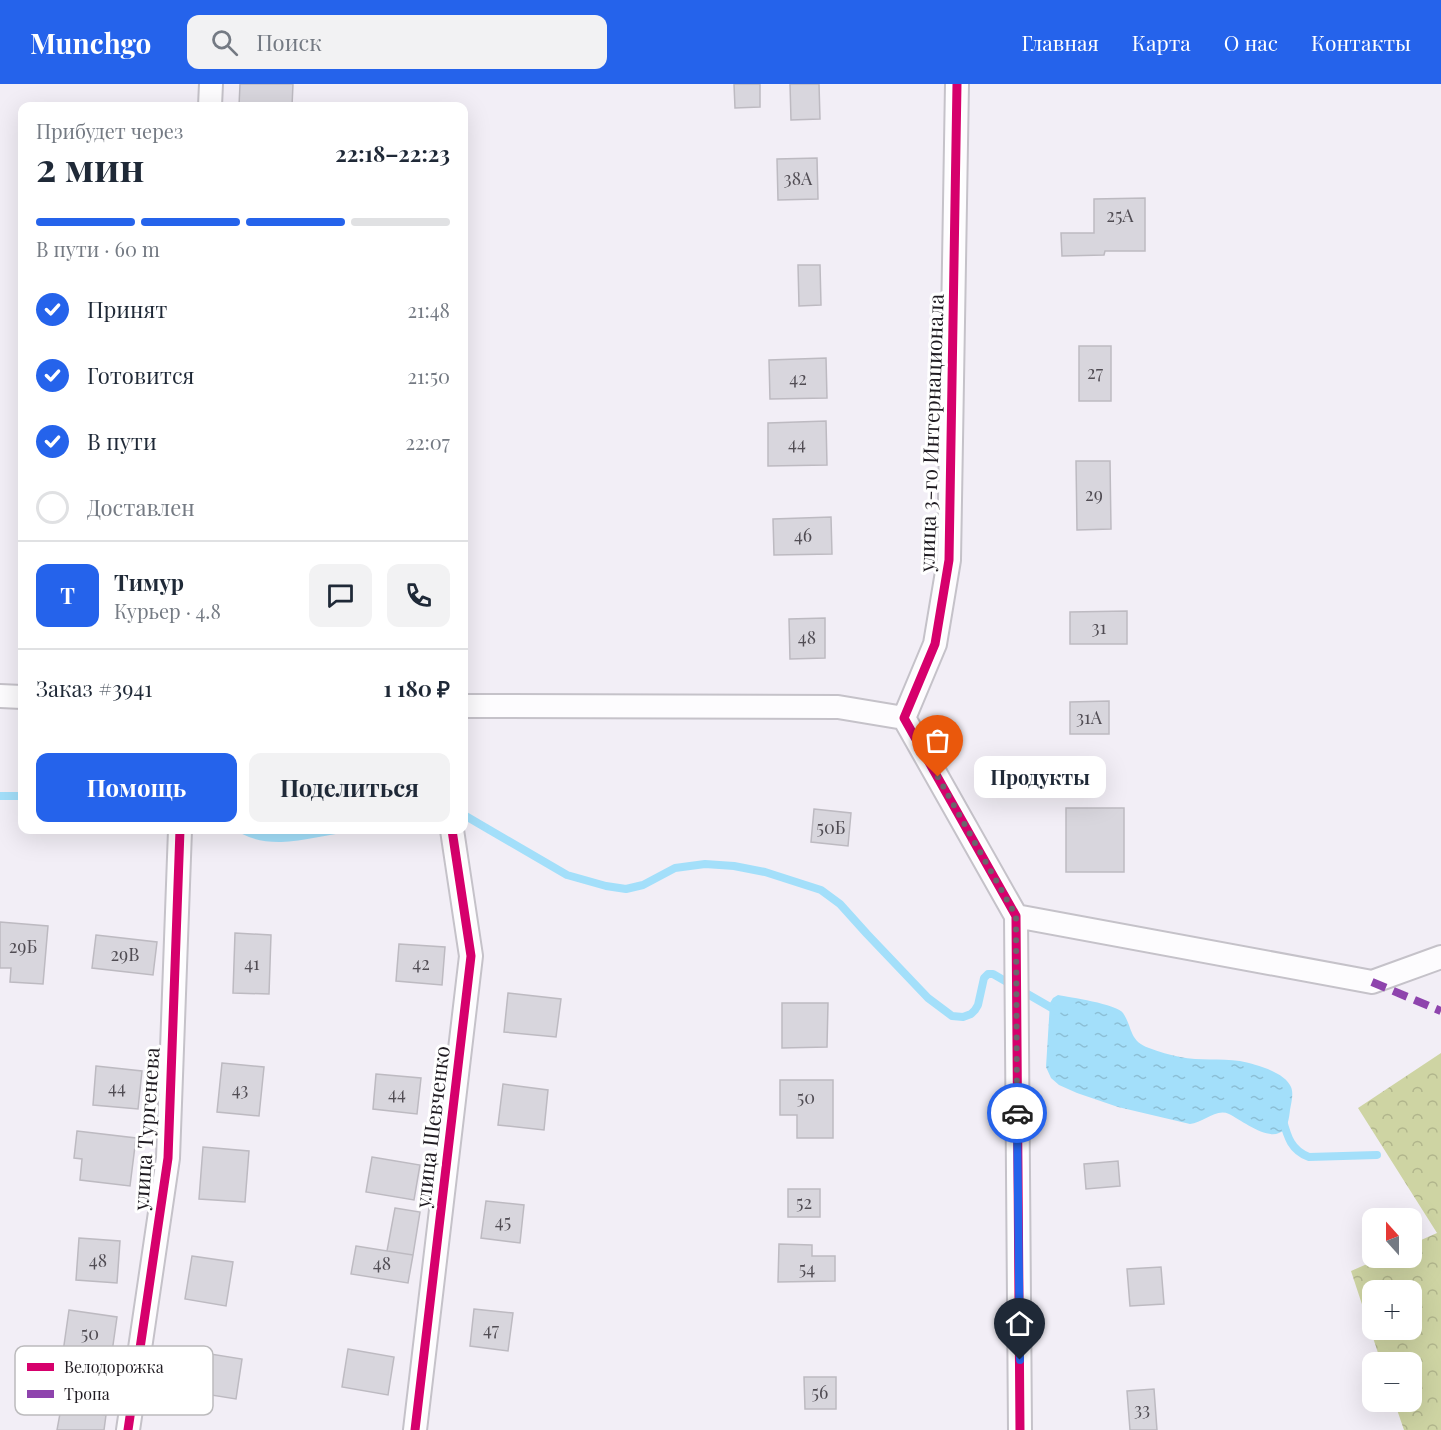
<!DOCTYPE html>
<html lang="ru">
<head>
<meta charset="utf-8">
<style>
  :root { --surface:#fff; --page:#f2f2f3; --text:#1f2937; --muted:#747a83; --line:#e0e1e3; --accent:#2563eb }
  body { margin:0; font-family:"Playfair Display",serif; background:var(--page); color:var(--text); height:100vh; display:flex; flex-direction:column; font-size:22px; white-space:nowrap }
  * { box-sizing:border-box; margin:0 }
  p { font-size:20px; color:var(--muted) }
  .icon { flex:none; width:33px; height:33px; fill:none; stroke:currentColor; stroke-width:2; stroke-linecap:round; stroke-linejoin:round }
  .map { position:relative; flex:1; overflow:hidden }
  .details { position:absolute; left:18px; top:18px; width:450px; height:732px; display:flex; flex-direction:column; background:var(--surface); border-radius:12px; box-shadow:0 6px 24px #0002 }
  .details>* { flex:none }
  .needle { width:39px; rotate:339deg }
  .tools { position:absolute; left:1362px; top:1124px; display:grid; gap:12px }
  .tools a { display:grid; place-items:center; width:60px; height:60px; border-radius:12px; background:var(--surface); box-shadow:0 6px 24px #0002; font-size:30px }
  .pin { position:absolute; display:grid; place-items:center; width:51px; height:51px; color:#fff; margin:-62px -26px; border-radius:50% 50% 50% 0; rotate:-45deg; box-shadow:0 0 6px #0007 }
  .pin .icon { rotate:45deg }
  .courier { position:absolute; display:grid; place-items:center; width:60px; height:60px; margin:-30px; border:4px solid #2563eb; border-radius:50%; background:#fff; color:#222; box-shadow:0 2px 8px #0007 }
  .bubble { position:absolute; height:42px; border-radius:12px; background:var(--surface); box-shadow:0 6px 24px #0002; font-size:20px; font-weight:700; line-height:42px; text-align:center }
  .head em { font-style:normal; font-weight:700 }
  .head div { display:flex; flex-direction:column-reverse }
  .head { display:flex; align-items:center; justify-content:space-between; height:102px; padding:0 18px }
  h1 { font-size:39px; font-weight:700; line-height:45px }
  .bar { display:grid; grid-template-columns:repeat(4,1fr); gap:9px 6px; align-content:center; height:72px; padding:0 18px }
  .bar i { height:8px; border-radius:4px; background:var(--line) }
  .bar .on { background:var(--accent) }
  .bar p { grid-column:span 4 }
  .line { display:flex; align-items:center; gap:15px; padding:0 18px; border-top:2px solid var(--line) }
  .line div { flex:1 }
  .round { display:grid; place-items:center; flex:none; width:63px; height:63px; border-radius:12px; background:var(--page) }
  ol { padding:0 18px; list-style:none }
  li { display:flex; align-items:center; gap:18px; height:66px }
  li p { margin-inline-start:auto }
  li .icon { padding:6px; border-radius:50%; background:var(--accent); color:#fff; stroke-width:4 }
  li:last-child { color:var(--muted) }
  li i { width:33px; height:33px; border:3px solid var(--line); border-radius:50% }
  .primary-button { display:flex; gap:12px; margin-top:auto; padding:12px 18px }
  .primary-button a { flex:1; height:69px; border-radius:12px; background:var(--accent); color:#fff; font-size:24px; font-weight:700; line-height:69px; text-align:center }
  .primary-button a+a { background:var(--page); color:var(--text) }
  header { display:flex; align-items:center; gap:36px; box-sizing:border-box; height:84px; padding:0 30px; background:var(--accent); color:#fff }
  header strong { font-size:28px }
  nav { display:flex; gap:33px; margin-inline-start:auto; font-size:21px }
  .search { width:420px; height:54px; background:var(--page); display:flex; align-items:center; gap:15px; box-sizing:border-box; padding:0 21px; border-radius:12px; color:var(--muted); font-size:22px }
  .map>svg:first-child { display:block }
  .forest { fill:url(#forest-crowns); fill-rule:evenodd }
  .water { fill:url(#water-ripples) }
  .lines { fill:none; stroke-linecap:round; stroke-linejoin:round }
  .stream { stroke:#a3dffa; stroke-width:8 }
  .building { fill:#d8d6dd; stroke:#bdbac1; stroke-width:1.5 }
  .minor-casing { stroke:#c5c2c9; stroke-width:26 }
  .minor { stroke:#fdfcfe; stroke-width:22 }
  .quiet { stroke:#8e44ad; stroke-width:8; stroke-dasharray:15 8; stroke-linecap:butt }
  .cycleway-casing { stroke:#fff; stroke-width:13 }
  .cycleway { stroke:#d6006c; stroke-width:9 }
  .done { stroke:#6a666c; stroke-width:6; stroke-dasharray:0 10.8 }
  .route { stroke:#2563eb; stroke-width:8 }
  .labels { text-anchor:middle; stroke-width:6; stroke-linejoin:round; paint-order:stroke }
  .number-label { font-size:18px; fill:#504c53 }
  .street-label { font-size:21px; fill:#201c22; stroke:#fff }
  .key { fill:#fff; stroke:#bcbbbd; stroke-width:1.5 }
  .key-label { font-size:16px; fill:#201c22 }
</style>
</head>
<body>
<header>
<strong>Munchgo</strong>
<div class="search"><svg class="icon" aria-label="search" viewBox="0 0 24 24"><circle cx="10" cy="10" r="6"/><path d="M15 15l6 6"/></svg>Поиск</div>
<nav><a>Главная</a><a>Карта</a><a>О нас</a><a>Контакты</a></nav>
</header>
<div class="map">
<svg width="1441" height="1346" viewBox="0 0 1441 1346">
  <defs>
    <pattern id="forest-crowns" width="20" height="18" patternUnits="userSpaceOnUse" patternTransform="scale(1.5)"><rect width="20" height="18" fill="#ced4a3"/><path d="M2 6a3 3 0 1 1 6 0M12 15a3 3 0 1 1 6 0" fill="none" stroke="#b1b58c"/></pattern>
    <pattern id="water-ripples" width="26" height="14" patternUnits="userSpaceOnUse" patternTransform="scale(1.5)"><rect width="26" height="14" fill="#a3dffa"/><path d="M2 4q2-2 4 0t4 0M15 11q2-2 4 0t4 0" fill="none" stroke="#8cbfd6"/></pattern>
  </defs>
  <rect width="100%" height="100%" fill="#f2eef6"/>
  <!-- forest -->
  <path class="forest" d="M1441,969V1346H1404L1394,1317H1412V1278H1381L1351,1187L1383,1173H1412V1160L1437,1149L1358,1024ZM1372,1206H1412V1245H1372Z"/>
  <!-- water -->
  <path class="water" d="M1058,911C1069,913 1117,920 1123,929C1133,944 1129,957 1149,964C1159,968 1170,971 1180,973C1200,977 1220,974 1240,977C1255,980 1285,988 1291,1003C1294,1010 1291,1019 1290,1026C1289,1034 1288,1046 1279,1049C1265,1055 1241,1036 1229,1030C1216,1024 1203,1039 1190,1040L1118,1023L1077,1009L1059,1001L1051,994L1046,983L1050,919L1053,914Z"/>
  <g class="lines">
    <!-- stream -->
    <path class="stream" d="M0,712H22
      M464,731L567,791L606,802L626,805L643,801L675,784L705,780L734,782L765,788L821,806L840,820L867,850L928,914L952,932L963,933L971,930L975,926L978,921L984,894L988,890H993L1057,927
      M243,746C272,761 305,751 335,746
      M1282,1033C1287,1051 1290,1066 1309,1073L1377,1071"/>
  </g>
  <!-- building -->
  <path class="building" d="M240,0H293L292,22H239Z
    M734,0H760V23L735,24Z
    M790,0H819L820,35L791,36Z
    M817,74L818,115L778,116L777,75Z
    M1145,114V167H1105L1104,171L1062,172L1061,149H1094V115Z
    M798,181H820L821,221L799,222Z
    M1079,262H1111V317H1079Z
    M826,274L827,314L770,315L769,276Z
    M826,337L827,381L768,382V339Z
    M1076,377H1110L1111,445L1077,446Z
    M831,433L832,470L774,471L773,435Z
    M1127,527V560H1070V528Z
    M825,534V574L790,575L789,535Z
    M1109,617V650H1070V618Z
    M1066,724H1124V788H1066Z
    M814,725L851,729L848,762L811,758Z
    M0,838L48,842L43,900L10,898L11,884H0Z
    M235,849L271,851L269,910L233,909Z
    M96,851L157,858L153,891L92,884Z
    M399,860L445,863L442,901L396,897Z
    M508,909L561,915L556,953L504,948Z
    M782,919H828L827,963L782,964Z
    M222,979L264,983L259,1032L217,1028Z
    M96,982L142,987L138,1025L93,1021Z
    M376,990L421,994L417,1030L373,1025Z
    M780,996H833V1054H797V1031H780Z
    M503,1000L548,1006L544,1046L498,1041Z
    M77,1047L136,1054L130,1102L80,1096L82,1075L74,1074Z
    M203,1063L249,1067L245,1118L199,1115Z
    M372,1073L420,1081L414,1116L366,1108Z
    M1118,1077L1120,1102L1086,1105L1084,1080Z
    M788,1105H820V1133H788Z
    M486,1117L524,1121L520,1159L481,1154Z
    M395,1124L420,1128L413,1171L387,1167Z
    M79,1154L120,1157L117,1199L76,1196Z
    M779,1160L812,1161V1172H835V1197L778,1198Z
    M356,1162L413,1171L408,1199L351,1190Z
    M192,1172L233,1178L226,1222L185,1215Z
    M1161,1183L1164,1220L1130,1222L1127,1185Z
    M474,1225L513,1229L508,1267L470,1262Z
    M69,1226L117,1233L111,1275L63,1268Z
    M173,1264L242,1275L236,1315L167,1304Z
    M348,1265L394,1273L388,1311L342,1303Z
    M804,1293H836V1325H805Z
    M1154,1305L1157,1346H1130L1127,1307Z
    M61,1324L106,1331L104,1346H57Z"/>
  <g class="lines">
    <defs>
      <path id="minor" d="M957,0L949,476L935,560L904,634L1016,832L1020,1346
        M210,22L211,0
        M0,612L22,613
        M464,622L838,623L904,634
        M1016,832L1372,898L1441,873
        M128,1346L168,1074L180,746
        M415,1346L471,872L452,746"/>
    </defs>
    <!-- minor casing -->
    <use href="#minor" class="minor-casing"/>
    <!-- minor -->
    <use href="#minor" class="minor"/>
    <!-- quiet -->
    <path class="quiet" d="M1372,898L1441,927"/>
    <defs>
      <path id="cycleway" d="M957,0L949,476L935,560L904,634L1016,832L1020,1346
        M128,1346L168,1074L180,746
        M415,1346L471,872L452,746"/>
    </defs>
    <!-- cycleway casing -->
    <use href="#cycleway" class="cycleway-casing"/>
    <!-- cycleway -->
    <use href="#cycleway" class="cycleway"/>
  </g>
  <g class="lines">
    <!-- done -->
    <path class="done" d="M938,693L1016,832L1017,1029"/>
    <!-- route -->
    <path class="route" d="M1017,1029L1020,1276"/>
  </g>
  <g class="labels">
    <!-- number labels -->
    <g class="number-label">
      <text x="798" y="101">38А</text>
      <text x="1120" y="138">25А</text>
      <text x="1095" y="295">27</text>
      <text x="798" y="301">42</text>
      <text x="797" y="366">44</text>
      <text x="1094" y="417">29</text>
      <text x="803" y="458">46</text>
      <text x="1099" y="550">31</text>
      <text x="807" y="560">48</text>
      <text x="1089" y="640">31А</text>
      <text x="831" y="750">50Б</text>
      <text x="23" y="869">29Б</text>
      <text x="125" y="877">29В</text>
      <text x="252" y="886">41</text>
      <text x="421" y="886">42</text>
      <text x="117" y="1010">44</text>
      <text x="240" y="1012">43</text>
      <text x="397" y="1016">44</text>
      <text x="806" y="1020">50</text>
      <text x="804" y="1125">52</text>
      <text x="503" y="1144">45</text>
      <text x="98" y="1183">48</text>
      <text x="382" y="1186">48</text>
      <text x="807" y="1191">54</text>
      <text x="491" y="1252">47</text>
      <text x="90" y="1256">50</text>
      <text x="820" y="1315">56</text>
      <text x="1142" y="1332">33</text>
    </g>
    <!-- street labels -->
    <g class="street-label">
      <text transform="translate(932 349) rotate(-88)" y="7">улица 3-го Интернационала</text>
      <text transform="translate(433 1043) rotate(-83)" y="7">улица Шевченко</text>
      <text transform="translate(147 1045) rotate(-86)" y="7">улица Тургенева</text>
    </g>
  </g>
  <!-- legend -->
  <rect x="15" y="1262" width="198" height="69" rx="9" class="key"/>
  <rect x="27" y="1279" width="27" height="8" fill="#d6006c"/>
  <rect x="27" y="1306" width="27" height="8" fill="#8e44ad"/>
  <g class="key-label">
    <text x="64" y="1289">Велодорожка</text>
    <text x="64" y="1316">Тропа</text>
  </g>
</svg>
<div class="tools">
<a><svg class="needle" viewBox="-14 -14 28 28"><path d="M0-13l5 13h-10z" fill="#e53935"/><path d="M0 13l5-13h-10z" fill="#747a83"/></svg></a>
<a>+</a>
<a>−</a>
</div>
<div class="pin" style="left:938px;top:693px;background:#ea580c"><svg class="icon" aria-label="bag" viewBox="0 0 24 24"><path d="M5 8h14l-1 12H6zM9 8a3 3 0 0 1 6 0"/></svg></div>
<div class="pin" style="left:1020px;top:1276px;background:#1f2937"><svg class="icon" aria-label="home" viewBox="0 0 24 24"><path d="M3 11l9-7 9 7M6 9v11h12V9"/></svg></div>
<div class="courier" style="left:1017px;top:1029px"><svg class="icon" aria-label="car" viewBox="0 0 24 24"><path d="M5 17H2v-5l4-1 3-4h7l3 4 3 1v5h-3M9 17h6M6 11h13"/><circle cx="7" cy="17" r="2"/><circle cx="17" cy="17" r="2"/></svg></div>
<div class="bubble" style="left:974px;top:672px;width:132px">Продукты</div>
<section class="details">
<div class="head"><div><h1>2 мин</h1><p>Прибудет через</p></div><em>22:18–22:23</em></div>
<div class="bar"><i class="on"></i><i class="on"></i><i class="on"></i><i></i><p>В пути · 60 m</p></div>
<ol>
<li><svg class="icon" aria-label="check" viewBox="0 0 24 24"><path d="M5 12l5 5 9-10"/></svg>Принят<p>21:48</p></li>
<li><svg class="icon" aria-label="check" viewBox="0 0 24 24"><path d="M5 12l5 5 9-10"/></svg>Готовится<p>21:50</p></li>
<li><svg class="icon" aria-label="check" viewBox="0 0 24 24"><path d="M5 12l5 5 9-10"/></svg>В пути<p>22:07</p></li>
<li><i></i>Доставлен</li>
</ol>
<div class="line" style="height:108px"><b class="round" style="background:var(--accent);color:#fff">Т</b><div><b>Тимур</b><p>Курьер · 4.8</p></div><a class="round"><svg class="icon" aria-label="chat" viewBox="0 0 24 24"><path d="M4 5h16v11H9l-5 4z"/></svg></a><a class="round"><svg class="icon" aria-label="phone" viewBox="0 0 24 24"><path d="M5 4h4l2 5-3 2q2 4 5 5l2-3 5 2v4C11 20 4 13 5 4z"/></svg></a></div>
<div class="line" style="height:78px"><div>Заказ #3941</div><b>1 180 ₽</b></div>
<div class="primary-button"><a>Помощь</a><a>Поделиться</a></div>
</section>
</div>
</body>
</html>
